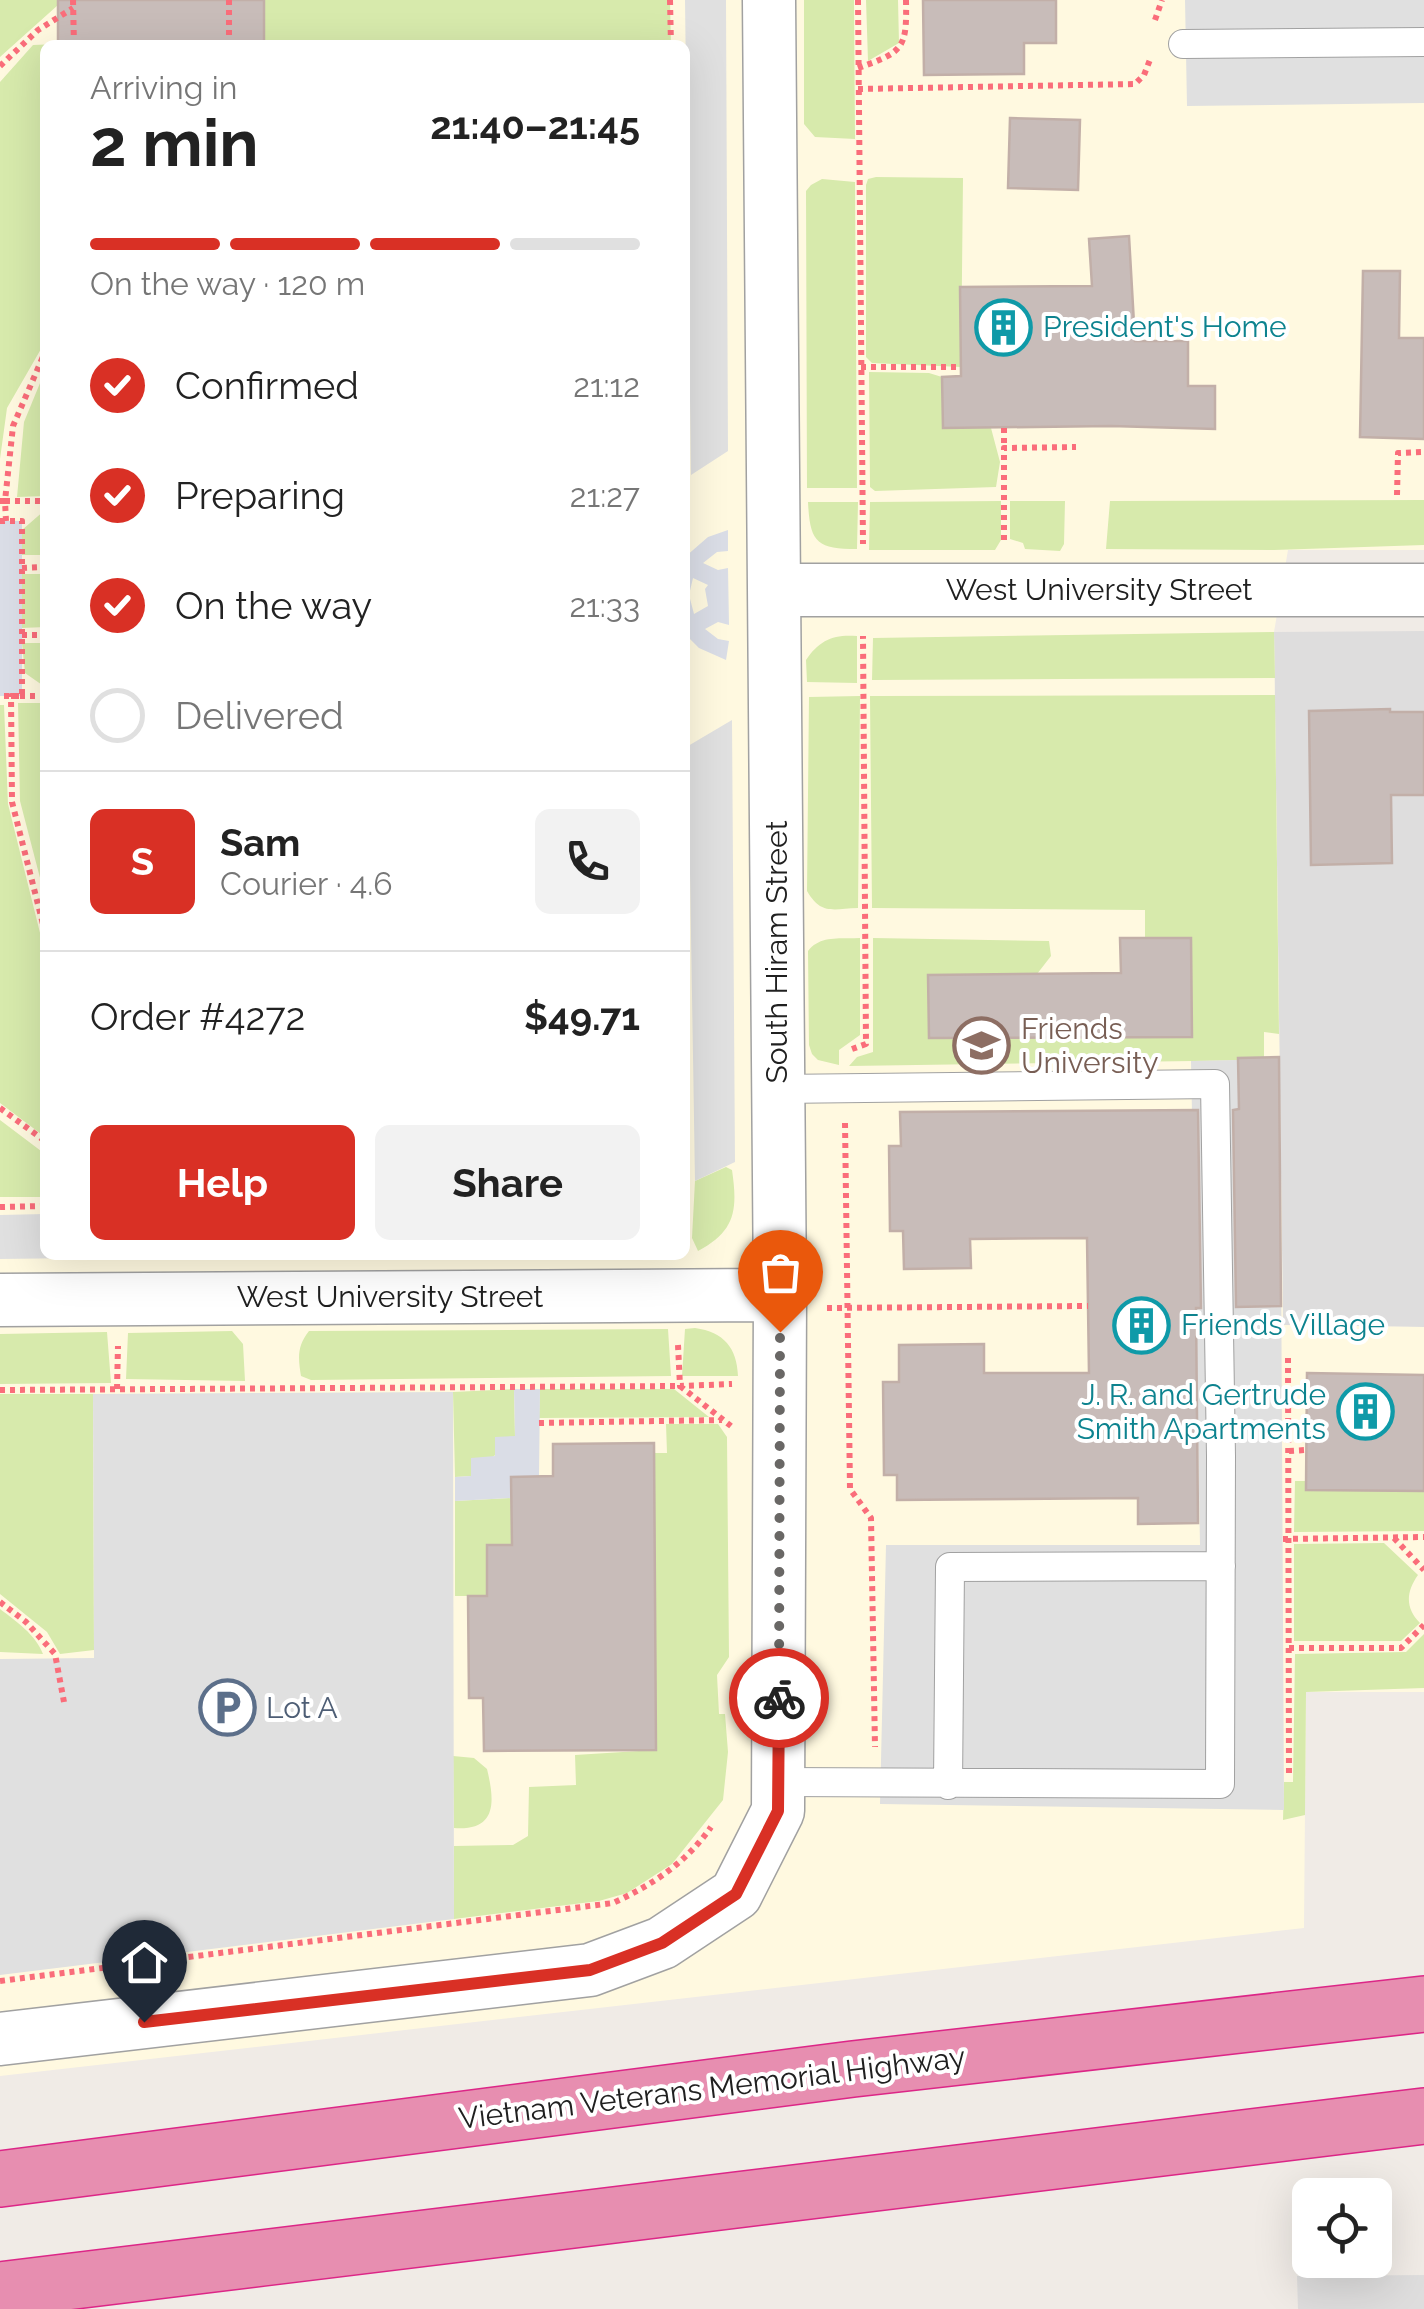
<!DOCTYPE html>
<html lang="en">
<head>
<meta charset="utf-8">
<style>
  :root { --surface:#fff; --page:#f2f2f2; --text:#222; --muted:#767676; --line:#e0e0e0; --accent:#d93025 }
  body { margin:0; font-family:Raleway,sans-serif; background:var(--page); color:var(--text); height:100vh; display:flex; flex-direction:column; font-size:38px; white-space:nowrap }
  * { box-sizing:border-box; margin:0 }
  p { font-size:32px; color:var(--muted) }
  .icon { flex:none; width:55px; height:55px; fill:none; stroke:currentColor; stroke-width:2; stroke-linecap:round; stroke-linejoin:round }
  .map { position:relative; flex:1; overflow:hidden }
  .panel { position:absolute; left:40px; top:40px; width:650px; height:1220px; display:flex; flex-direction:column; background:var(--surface); border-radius:15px; box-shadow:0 10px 40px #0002 }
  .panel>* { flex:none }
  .controls { position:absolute; left:1292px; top:2178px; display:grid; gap:20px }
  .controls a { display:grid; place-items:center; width:100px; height:100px; border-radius:15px; background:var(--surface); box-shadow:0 10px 40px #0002; font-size:50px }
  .pin { position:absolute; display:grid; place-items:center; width:85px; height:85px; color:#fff; margin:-102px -42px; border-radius:50% 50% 50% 0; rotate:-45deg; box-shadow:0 0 10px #0007 }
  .pin .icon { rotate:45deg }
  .courier { position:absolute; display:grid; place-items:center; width:100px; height:100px; margin:-50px; border:8px solid #d93025; border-radius:50%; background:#fff; color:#222; box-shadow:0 2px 12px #0007 }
  .headline em { font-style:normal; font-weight:700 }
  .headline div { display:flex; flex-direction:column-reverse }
  .headline { display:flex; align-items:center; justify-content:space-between; height:170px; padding:0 50px }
  h1 { font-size:65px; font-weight:700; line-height:75px }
  .bar { display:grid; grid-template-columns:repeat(4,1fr); gap:15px 10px; align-content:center; height:120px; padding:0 50px }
  .bar i { height:12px; border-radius:8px; background:var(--line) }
  .bar .on { background:var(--accent) }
  .bar p { grid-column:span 4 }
  .line { display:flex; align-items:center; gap:25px; padding:0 50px; border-top:2px solid var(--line) }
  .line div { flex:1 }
  .round { display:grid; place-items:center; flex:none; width:105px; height:105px; border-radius:15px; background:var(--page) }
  ol { padding:0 50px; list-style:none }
  li { display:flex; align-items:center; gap:30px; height:110px }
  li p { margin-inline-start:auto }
  li .icon { padding:10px; border-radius:50%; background:var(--accent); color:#fff; stroke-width:4 }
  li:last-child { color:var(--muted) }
  li i { width:55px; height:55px; border:5px solid var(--line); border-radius:50% }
  .primary-button { display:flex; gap:20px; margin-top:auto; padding:20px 50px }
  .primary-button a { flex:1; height:115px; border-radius:15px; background:var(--accent); color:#fff; font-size:40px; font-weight:700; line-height:115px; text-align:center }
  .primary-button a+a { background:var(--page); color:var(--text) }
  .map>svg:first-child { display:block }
  .residential { fill:#dedddd }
  .education { fill:#fff9e0; fill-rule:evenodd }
  .grass { fill:#d7eaac }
  .parking { fill:#e0e0e0 }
  .plaza { fill:#dadde6; fill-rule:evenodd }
  .building { fill:#c8bcb9; stroke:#c2afa8; stroke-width:2.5 }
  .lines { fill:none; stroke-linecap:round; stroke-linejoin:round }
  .lane-casing { stroke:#a1a1a1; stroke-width:30 }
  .street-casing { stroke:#a1a1a1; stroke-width:55 }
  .highway-casing { stroke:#dc2687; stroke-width:58 }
  .path { stroke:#fa6d7a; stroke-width:6; stroke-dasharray:5 5; stroke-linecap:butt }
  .lane { stroke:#fff; stroke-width:28 }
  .street { stroke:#fff; stroke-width:52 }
  .highway { stroke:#e78eb0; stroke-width:55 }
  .done { stroke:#696765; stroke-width:10; stroke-dasharray:0 18 }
  .route { stroke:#d93025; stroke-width:12 }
  .labels { text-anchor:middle; stroke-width:8; stroke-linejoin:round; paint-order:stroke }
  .culture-label { font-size:30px; fill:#0d838f; stroke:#fff; text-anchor:start }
  .street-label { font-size:30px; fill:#202020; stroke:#fff }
  .education-label { font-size:30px; fill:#785e54; stroke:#fff; text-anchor:start }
  .service-label { font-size:30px; fill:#4e5e75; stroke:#fff; text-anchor:start }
</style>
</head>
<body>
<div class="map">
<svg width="1424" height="2309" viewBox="0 0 1424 2309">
  <rect width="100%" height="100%" fill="#f0ebe6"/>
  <!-- residential -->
  <path class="residential" d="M1424,631V1327L1283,1325L1274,632Z
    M1424,2275V2309H1298L1297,2276Z"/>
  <!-- education -->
  <path class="education" d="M0,0H1424V550H1288L1274,632L1283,1325L1424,1327V1692H1306L1304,1928L0,2076ZM45,45H685V1255H45Z"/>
  <!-- grass -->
  <path class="grass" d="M0,0H57L58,5L0,57Z
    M264,0H670L671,45H264Z
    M804,0H854L855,139L815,137L804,124Z
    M866,0H898L899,43L868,61Z
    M58,44L45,45V342L7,408L0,459V82L33,45Z
    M876,177L963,178L961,367L872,363L866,357V185L868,179Z
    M822,179L855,182L857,488H807L806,191L811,185Z
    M45,371V496L17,497L24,422Z
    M869,372L929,373L942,377L943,428H991L1000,462L996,487L875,491L870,487Z
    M1424,500V545L1274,550L1106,549L1110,501Z
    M1001,501V540L995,550H869L870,502Z
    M1010,501H1065L1064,544L1060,551L1025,549L1023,543L1010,539Z
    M808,502H858L857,549C816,549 810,542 808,502Z
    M45,510V555H22V530Z
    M22,574H45V627L22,628Z
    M1274,632L1275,678L872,680L873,638Z
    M857,636V683L807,682L806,660C819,640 834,634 857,636Z
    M22,643H45V687L25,673Z
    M1275,695L1279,1034L1264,1032V1060L849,1066L857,1057L873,1052V938L1049,941L1051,956L1037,974L928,975L929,1038L1192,1036L1191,938H1145V910L872,908L870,696Z
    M860,696L858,908C832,909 821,915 807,891L809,697Z
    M18,703H45V897L20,801Z
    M0,705H4L8,804L45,953V1137L0,1103Z
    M860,938V1035L839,1050V1065L818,1060L812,1054L809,1045L808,951C820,935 840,939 860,938Z
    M0,1120L45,1154V1197H0Z
    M726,1167L732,1170C738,1211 735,1231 698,1251L692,1238L695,1181Z
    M695,1328C724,1332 737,1348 738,1376H682L685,1329Z
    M668,1329L671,1376L311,1380L301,1376C298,1358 297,1346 309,1331Z
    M232,1331L243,1344L245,1381L126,1379L128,1333Z
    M107,1332L111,1383L0,1384V1334Z
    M514,1389L515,1437L472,1476L455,1477L453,1392Z
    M540,1389H674L709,1417L539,1418Z
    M0,1394H93L94,1650L60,1654L47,1632L0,1594Z
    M666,1424H718L727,1437L729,1657L717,1675L719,1714H725L728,1752L723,1800L672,1864L627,1893L599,1901L454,1919V1846L513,1845L528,1836L529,1787L576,1785L575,1755L655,1750L654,1453H667Z
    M1295,1481H1306V1490L1424,1491V1531L1294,1532Z
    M511,1498V1545H487V1596H455V1501Z
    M1384,1543L1418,1575C1406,1592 1405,1608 1420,1623L1401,1641H1294V1544Z
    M0,1609C17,1622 35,1634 43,1654L0,1652Z
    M1424,1634V1688L1306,1692L1305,1815L1283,1820L1284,1782H1293L1295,1654L1406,1652Z
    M453,1756L474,1758L487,1769C495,1802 497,1831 454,1828Z"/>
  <!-- parking -->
  <path class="parking" d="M685,0H726L728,451L691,475Z
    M1185,0H1424V103L1187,106Z
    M732,720L735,1162L695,1181L688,746Z
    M1280,1059L1284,1810L880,1804L886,1545H1200L1191,1061Z
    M45,1214V1255H306L0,1259V1215Z
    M453,1392L454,1919L0,1975V1659L94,1658L93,1394Z"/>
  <!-- plaza -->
  <path class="plaza" d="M0,521H22V696H0Z
    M728,530V551L717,552L703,563L718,570L728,568L729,625L718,622L705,629L718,639L729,641L726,660L699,648L685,634V557L708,537ZM693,578L708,585L705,589L708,606L694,614L689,595Z
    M514,1389H540L539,1476L511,1477V1498L455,1501V1477L471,1476V1458L495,1456V1437L515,1436Z"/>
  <!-- building -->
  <path class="building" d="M58,0H264V45H58Z
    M923,0H1056V43H1024V74L924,75Z
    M1010,118L1080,120L1078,190L1008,188Z
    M1129,236L1135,341H1188V386H1215V429L1111,426L943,428L942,377L961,376L960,287L1092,286L1089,239Z
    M1363,271H1400L1399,338H1424V439L1360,437Z
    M1390,709V712H1424V795H1391L1392,863L1311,865L1309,711Z
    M1120,938H1191L1192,1037L929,1038L928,975L1121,973Z
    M1279,1057L1281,1306L1236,1307L1233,1110L1239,1109L1238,1058Z
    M1198,1110L1201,1308H1196L1198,1523L1138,1524V1498L897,1500V1475H884L883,1382H899V1345L984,1344V1373H1089L1087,1238L970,1239L971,1268L904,1269L903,1231H890L889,1146H901L900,1112Z
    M1307,1373L1424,1375V1491L1306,1490Z
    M654,1443L656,1750L484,1751L483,1698H469L468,1596H487V1545H512L511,1477L553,1476V1444Z"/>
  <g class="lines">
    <defs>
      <path id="lane" d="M1183,44L1424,42
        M778,1089L1215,1084L1221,1456L1220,1784L778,1782
        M948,1785L950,1567L1221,1566"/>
      <path id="street" d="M774,590H1424
        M0,1300L780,1295
        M0,2039L590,1970L662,1943L736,1894L778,1811L780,1295L769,0"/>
      <path id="highway" d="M0,2179L853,2069L1424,2004
        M0,2290L1424,2116"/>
    </defs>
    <!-- lane casing -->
    <use href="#lane" class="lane-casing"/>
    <!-- street casing -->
    <use href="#street" class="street-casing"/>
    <!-- highway casing -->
    <use href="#highway" class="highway-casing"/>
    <!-- path -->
    <path class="path" d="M73,0L74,45
      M229,0V45
      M670,0L671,45
      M858,0L863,544
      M1155,20L1162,0
      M0,66L38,30L73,8
      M858,68C904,52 907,48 906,0
      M858,89L1135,84L1144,75L1151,57
      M861,367H961
      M1004,428V448
      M1397,495L1398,453L1424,452
      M0,501H5L13,426L45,352
      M0,521H22V696H0
      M6,521L5,501H45
      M1004,540V448L1076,447
      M22,568L45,567
      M22,635H45
      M45,696H11L12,802L45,932
      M852,1049L866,1044L863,636
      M685,1100L686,1248
      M0,1108L45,1141
      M845,1123L850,1489L871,1518L875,1747
      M0,1207L45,1206
      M827,1308L1088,1306
      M678,1345L680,1386L732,1384
      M1288,1358L1289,1778
      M117,1389L118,1346
      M0,1390L680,1386L731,1426
      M539,1423L722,1420
      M1289,1451L1306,1450
      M1394,1538L1424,1570
      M1283,1539L1424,1537
      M0,1602L26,1622L55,1654L64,1702
      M1289,1648H1401L1424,1625
      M0,1981L613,1903C652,1885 686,1863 711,1827"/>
    <!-- lane -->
    <use href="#lane" class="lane"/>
    <!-- street -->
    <use href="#street" class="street"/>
    <!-- highway -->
    <use href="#highway" class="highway"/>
  </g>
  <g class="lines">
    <!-- done -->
    <path class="done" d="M779,1698L780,1332"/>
    <!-- route -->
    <path class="route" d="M144,2022L590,1970L662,1943L736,1894L778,1811L779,1698"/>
  </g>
  <!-- icons -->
  <defs>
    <symbol id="building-ring" viewBox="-11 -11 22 22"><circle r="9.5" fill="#fff" stroke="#0f9aa8" stroke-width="1.5"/><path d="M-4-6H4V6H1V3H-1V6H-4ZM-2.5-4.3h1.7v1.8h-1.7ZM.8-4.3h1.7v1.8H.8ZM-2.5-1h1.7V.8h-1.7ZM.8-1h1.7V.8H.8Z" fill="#0f9aa8"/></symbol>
    <symbol id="university-ring" viewBox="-11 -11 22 22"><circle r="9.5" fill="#fff" stroke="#8d6e63" stroke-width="1.5"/><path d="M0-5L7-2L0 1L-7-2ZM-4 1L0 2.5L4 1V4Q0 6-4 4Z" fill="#8d6e63"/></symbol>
    <symbol id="parking-ring" viewBox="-11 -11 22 22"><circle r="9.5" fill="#fff" stroke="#5c6f8a" stroke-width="1.5"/><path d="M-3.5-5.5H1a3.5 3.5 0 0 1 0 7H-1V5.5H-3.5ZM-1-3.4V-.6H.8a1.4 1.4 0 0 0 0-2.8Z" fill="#5c6f8a"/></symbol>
  </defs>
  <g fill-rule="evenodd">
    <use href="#building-ring" x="972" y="296" width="63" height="63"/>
    <use href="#university-ring" x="950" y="1014" width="63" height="63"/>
    <use href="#building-ring" x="1110" y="1294" width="63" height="63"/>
    <use href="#building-ring" x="1334" y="1380" width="63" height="63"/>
    <use href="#parking-ring" x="196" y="1676" width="63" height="63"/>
  </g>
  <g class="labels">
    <!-- culture labels -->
    <g class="culture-label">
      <text x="1043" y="337">President's Home</text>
      <text x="1181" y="1335">Friends Village</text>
      <text x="1326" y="1405" text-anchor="end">J. R. and Gertrude<tspan x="1326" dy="34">Smith Apartments</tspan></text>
    </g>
    <!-- street labels -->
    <g class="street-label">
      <text x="1099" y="600">West University Street</text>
      <text transform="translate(777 952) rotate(-90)" y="10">South Hiram Street</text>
      <text x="390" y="1307">West University Street</text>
      <text transform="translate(712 2088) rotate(-7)" y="10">Vietnam Veterans Memorial Highway</text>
    </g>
    <!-- education labels -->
    <g class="education-label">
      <text x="1021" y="1039">Friends<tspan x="1021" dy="34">University</tspan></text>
    </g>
    <!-- service labels -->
    <g class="service-label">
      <text x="266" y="1718">Lot A</text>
    </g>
  </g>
</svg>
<div class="controls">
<a><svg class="icon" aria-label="locate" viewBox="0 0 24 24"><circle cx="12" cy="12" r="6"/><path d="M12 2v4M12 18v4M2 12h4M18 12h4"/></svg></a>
</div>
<div class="pin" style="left:780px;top:1332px;background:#ea580c"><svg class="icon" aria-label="bag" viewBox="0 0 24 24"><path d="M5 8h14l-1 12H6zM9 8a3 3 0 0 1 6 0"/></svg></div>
<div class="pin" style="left:144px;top:2022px;background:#1f2937"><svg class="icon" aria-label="home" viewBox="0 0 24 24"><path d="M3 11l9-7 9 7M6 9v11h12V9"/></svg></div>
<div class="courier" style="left:779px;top:1698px"><svg class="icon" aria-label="bike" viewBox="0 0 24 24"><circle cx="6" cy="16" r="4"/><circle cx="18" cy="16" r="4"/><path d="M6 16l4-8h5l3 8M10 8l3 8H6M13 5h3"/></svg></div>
<section class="panel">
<div class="headline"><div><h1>2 min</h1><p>Arriving in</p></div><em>21:40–21:45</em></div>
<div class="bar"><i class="on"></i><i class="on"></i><i class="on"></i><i></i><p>On the way · 120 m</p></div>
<ol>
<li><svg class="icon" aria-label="check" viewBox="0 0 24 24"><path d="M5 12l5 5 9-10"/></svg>Confirmed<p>21:12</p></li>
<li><svg class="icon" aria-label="check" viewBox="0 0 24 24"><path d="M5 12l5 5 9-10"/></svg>Preparing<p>21:27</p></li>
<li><svg class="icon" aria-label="check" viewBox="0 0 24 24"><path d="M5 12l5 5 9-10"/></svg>On the way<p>21:33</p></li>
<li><i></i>Delivered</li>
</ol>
<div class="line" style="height:180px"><b class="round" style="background:var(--accent);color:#fff">S</b><div><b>Sam</b><p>Courier · 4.6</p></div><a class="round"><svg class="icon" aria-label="phone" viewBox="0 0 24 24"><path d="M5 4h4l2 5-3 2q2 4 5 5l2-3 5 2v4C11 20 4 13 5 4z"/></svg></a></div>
<div class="line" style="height:130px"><div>Order #4272</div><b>$49.71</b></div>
<div class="primary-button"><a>Help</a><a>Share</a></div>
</section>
</div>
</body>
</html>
